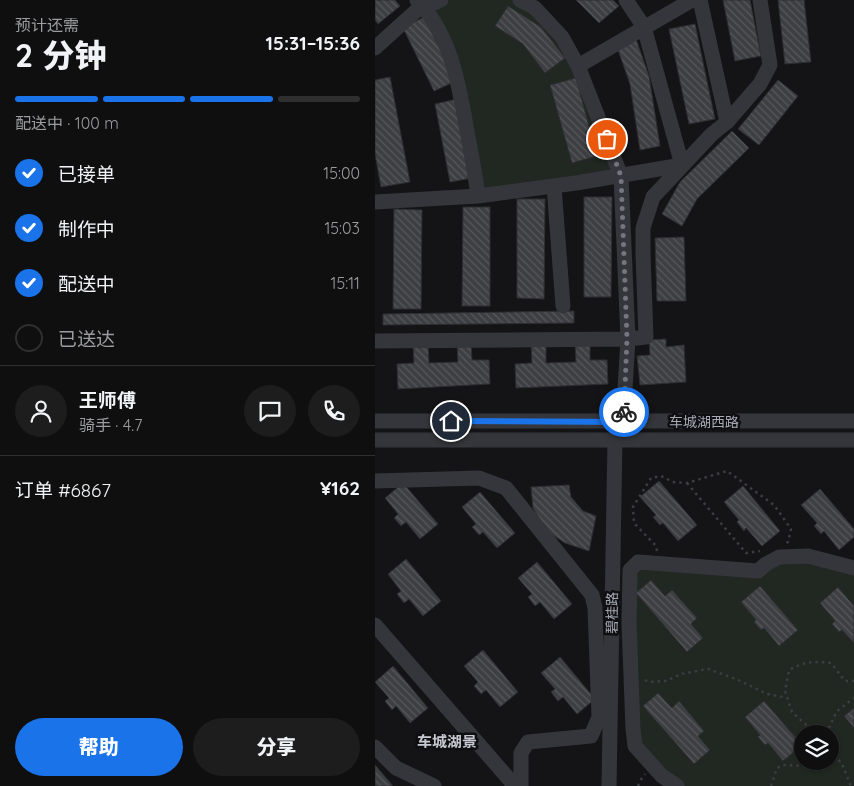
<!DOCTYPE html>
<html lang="zh">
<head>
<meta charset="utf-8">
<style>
  :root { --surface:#0f0f10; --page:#1d1d1e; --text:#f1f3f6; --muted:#9b9c9f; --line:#2f2f30; --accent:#1a73e8 }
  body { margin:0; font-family:Quicksand,"Noto Sans SC",sans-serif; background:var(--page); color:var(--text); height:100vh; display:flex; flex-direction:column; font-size:19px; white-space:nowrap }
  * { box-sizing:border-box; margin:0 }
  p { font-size:16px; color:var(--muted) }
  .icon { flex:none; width:28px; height:28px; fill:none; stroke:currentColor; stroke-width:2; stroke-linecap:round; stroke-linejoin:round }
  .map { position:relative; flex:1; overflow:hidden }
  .details { display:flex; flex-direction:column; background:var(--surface); width:375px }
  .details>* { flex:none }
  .buttons { position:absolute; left:419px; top:725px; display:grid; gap:10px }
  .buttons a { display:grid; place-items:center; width:45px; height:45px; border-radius:50%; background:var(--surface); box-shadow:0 1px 4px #0004,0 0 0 1px var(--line); font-size:25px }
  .pin { position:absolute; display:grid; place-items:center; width:42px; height:42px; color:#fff; margin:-21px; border:2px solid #fff; border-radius:50%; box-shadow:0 1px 5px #0007 }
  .courier { position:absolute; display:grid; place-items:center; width:50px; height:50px; margin:-25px; border:4px solid #1a73e8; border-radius:50%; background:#fff; color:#222; box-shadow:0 1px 6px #0007 }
  .overview em { font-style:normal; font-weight:800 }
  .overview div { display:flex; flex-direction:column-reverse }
  .overview { display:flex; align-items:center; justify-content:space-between; height:85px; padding:0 15px }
  h1 { font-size:32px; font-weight:800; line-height:38px }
  .bar { display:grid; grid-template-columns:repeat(4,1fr); gap:8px 5px; align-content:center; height:60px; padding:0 15px }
  .bar i { height:6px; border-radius:4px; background:var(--line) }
  .bar .active { background:var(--accent) }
  .bar p { grid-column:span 4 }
  .line { display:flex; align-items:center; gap:12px; padding:0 15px; border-top:1px solid var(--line) }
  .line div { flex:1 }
  .round { display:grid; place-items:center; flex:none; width:52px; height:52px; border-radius:26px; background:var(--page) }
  ol { padding:0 15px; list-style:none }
  li { display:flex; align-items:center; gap:15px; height:55px }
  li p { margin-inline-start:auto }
  li .icon { padding:5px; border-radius:50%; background:var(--accent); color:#fff; stroke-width:4 }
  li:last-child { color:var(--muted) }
  li i { width:28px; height:28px; border:2px solid var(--line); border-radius:50% }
  .button { display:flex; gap:10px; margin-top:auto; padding:10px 15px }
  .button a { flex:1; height:58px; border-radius:30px; background:var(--accent); color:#fff; font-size:20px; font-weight:800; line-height:58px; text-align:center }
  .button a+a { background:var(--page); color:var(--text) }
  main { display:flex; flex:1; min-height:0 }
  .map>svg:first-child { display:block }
  .grass { fill:#202821; fill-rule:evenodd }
  .building { fill:url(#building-back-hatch); stroke:#2e2e32 }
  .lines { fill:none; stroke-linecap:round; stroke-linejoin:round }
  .path { stroke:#3b3d41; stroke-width:2.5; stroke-dasharray:2.5 4; stroke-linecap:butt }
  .minor { stroke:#35363b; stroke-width:15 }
  .done { stroke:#73767e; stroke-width:5; stroke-dasharray:0 9 }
  .route { stroke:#1a73e8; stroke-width:6 }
  .labels { text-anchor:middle; stroke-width:5; stroke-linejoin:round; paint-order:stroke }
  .street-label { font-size:14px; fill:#a6aab6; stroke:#0f0f11 }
  .neighbourhood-label { font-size:15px; font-weight:bold; fill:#c7c9d2; stroke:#0f0f11 }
</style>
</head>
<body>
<main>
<section class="details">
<div class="overview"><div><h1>2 分钟</h1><p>预计还需</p></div><em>15:31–15:36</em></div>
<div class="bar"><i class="active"></i><i class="active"></i><i class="active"></i><i></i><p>配送中 · 100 m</p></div>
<ol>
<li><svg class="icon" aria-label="check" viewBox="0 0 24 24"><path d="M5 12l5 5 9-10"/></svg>已接单<p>15:00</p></li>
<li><svg class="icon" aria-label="check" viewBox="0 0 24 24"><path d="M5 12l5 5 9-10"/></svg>制作中<p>15:03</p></li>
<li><svg class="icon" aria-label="check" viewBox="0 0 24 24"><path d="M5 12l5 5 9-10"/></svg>配送中<p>15:11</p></li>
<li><i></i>已送达</li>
</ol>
<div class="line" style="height:90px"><a class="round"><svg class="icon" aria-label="person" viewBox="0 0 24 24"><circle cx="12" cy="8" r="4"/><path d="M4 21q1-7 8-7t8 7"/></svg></a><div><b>王师傅</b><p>骑手 · 4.7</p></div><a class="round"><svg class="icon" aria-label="chat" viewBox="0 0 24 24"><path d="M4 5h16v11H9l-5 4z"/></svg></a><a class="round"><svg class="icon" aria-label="phone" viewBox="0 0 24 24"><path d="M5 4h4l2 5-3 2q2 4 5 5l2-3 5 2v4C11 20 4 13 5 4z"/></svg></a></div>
<div class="line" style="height:65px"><div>订单 #6867</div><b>¥162</b></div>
<div class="button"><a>帮助</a><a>分享</a></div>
</section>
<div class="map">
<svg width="479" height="786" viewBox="0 0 479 786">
  <defs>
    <pattern id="building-back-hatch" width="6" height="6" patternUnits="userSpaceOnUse" patternTransform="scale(1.25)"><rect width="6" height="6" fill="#3e3f43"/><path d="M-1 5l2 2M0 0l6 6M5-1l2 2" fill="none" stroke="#57585c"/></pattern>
  </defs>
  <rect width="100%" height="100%" fill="#141416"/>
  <!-- grass -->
  <path class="grass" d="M66,0H145L187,37L246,176L103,196L84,87L49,7Z
    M404,557L479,568V786H302L260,746L256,671L263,562L383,571ZM428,734H455V761H428Z"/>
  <!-- building -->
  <path class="building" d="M0,0H20L25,6L3,24L0,20Z
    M201,0H238L244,6L224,23Z
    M348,0H375L386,56L360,61Z
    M403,0H429L436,62L410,64Z
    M133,6L166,27L190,58L170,73L148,44L120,26Z
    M49,17L81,81L59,91L28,28Z
    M320,24L340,119L314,124L294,29Z
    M261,39L274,76L285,146L265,150L255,84L242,47Z
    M15,77L35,182L6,187L0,154V80Z
    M201,78L222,156L197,163L175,85Z
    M403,80L423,96L384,145L363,129Z
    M82,99L97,178L75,182L60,104Z
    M357,131L374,148L322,199L307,226L287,214L305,182Z
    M209,197H237L236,297H209Z
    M142,199H170L169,299L142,298Z
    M88,207H115V306H87Z
    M19,209L47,210L46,309H18Z
    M309,237L311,301H282L280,238Z
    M199,311V323L8,325V314Z
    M291,339V347L309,345L311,382L265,385L262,356L275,355L274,340Z
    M53,342L54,363L83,362L82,343L96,342L97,360H114L115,384L23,389L22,364L39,363L38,343Z
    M171,342V363L201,362L200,342H215V360H232L233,384L141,388L140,364L157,363L156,343Z
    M284,481L322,525L303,541L288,523L285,525L278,517L281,515L265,497Z
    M28,483L63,524L45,539L31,522L26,526L19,518L23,514L10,498Z
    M194,485L196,497L208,511L221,516L214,551L190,543L172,531L158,508L156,487Z
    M368,486L405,531L387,546L371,528L369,531L362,522L364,520L349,502Z
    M445,489L479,529V537L464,550L449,531L446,534L439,526L442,523L426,505Z
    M105,492L140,533L122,548L108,532L104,535L97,527L101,524L87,507Z
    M31,559L66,601L48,616L34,599L29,603L22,594L26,591L13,574Z
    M162,562L197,604L179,619L165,602L160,606L153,597L157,594L143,578Z
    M276,580L290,596L297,590L322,618L316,624L328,638L312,652L261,593Z
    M385,586L423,630L404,646L389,628L386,630L379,622L381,620L366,602Z
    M463,587L479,606V643L467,630L464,632L457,624L460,621L445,603Z
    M108,650L143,692L125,707L111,690L106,694L99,686L103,682L89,666Z
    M185,657L220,699L202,714L188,697L183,701L176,692L180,689L166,673Z
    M18,666L53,708L35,723L21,706L17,710L10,701L14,698L0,682Z
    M283,693L297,708L304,701L329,731L323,736L335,750L319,764L268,706Z
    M389,701L427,745L408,761L393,743L390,745L383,737L385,735L370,717Z
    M479,708V728L469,716Z
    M0,765L18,786H0Z"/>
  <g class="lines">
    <!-- path -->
    <path class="path" d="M312,483L371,553L385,551
      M282,551L281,546L259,523L258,507L276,478L286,476L298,482L312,483L352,471L399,505L416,529L413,542L411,543
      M270,680L274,682L291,681L306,674L333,669L361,679L392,694L413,698
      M441,734L417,712L410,691L414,670C431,661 438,661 456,663L470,681H479
      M451,734L462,711L479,698
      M455,750L467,764L476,786
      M263,786L265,781L270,774
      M396,786L402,768L408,765L430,766L435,761"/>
    <!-- minor -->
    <path class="minor" d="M42,0C76,35 84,85 92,131C96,152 100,174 103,196
      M145,0L160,8L187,37L203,66L246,176L253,339L248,422
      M325,0L352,122
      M0,48L41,11L66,0
      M203,66L317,0
      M179,186L188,306
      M0,202L103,196L201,183L307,165L269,27L251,0
      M0,341L253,339L271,337L268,254V228L278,197L337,134L352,122L385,84L395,65L385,0
      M0,421H479
      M0,440H479
      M0,481L104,478L131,488L217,595L220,608L224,717L216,736L153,742L146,753V786
      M0,625L140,786
      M0,747L21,768L59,786
      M234,786L240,440
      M302,786L287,776L260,746L258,729L254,623L255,570L263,562L383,571L391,564L404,557L433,556L479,568"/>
  </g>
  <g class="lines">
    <!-- done -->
    <path class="done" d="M232,139L246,176L252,339L249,412"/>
    <!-- route -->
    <path class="route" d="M76,421L248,422L249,412"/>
  </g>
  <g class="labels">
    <!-- street labels -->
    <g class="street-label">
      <text x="329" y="427">车城湖西路</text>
      <text transform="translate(237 613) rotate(-89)" y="5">碧桂路</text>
    </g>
    <!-- neighbourhood labels -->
    <g class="neighbourhood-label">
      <text x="72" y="747">车城湖景</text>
    </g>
  </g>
</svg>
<div class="buttons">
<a><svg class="icon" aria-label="layers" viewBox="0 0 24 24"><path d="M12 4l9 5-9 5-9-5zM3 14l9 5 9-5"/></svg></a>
</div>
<div class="pin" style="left:232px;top:139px;background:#ea580c"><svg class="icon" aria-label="bag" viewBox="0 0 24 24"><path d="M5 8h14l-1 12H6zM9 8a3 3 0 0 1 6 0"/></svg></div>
<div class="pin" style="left:76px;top:421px;background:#1f2937"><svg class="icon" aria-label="home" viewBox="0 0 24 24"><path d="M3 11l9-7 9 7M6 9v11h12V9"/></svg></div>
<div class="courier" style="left:249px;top:412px"><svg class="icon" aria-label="bike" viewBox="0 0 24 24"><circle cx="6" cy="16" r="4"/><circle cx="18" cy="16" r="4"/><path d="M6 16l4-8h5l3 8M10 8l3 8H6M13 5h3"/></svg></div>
</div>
</main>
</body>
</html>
